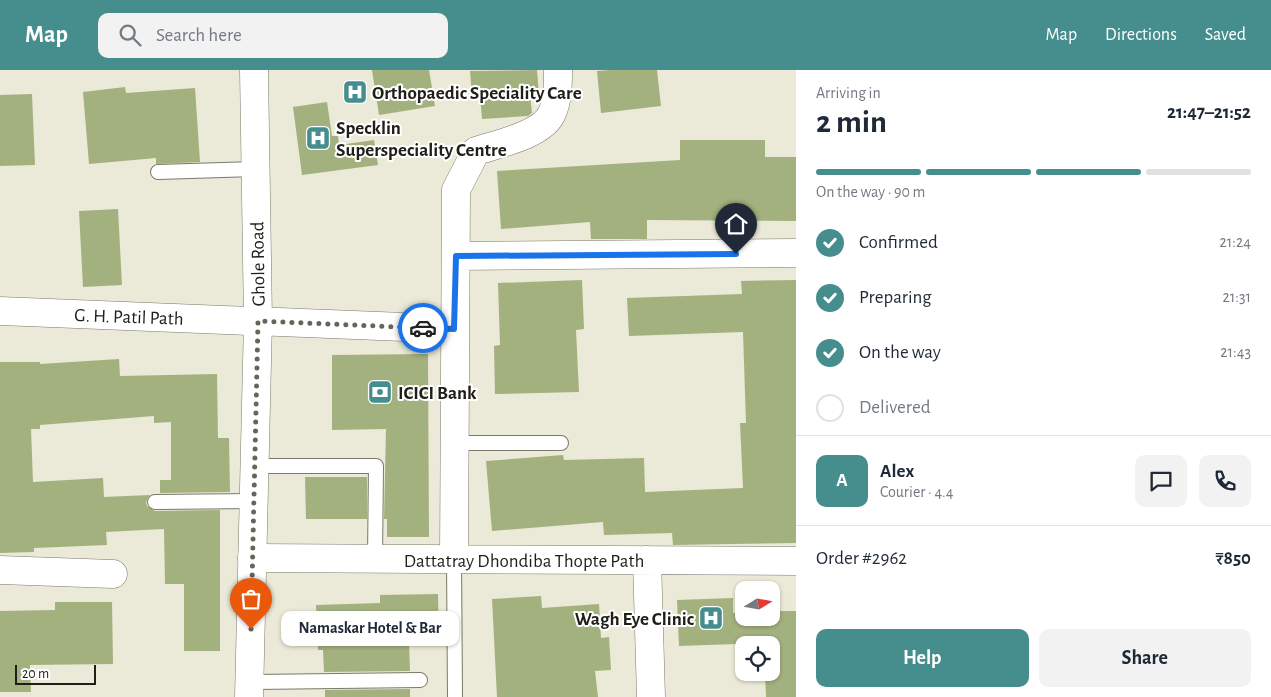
<!DOCTYPE html>
<html lang="en">
<head>
<meta charset="utf-8">
<style>
  :root { --surface:#fff; --page:#f2f2f3; --text:#1f2937; --muted:#747a83; --line:#e0e1e3; --accent:#468e8e }
  body { margin:0; font-family:"Alegreya Sans",sans-serif; background:var(--page); color:var(--text); height:100vh; display:flex; flex-direction:column; font-size:19px; white-space:nowrap }
  * { box-sizing:border-box; margin:0 }
  p { font-size:16px; color:var(--muted) }
  .icon { flex:none; width:28px; height:28px; fill:none; stroke:currentColor; stroke-width:2; stroke-linecap:round; stroke-linejoin:round }
  .map { position:relative; flex:1; overflow:hidden }
  .drawer { display:flex; flex-direction:column; background:var(--surface); width:475px }
  .drawer>* { flex:none }
  .needle { width:32px; rotate:79deg }
  .fabs { position:absolute; left:735px; top:511px; display:grid; gap:10px }
  .fabs a { display:grid; place-items:center; width:45px; height:45px; border-radius:10px; background:var(--surface); box-shadow:0 1px 4px #0004; font-size:25px }
  .scale { position:absolute; left:15px; bottom:12px; width:81px; box-sizing:border-box; padding-left:5px; border:2px solid #1f1e18; border-top:0; font-size:14px; line-height:18px; white-space:nowrap; color:#1f1e18; -webkit-text-stroke:4px #fff; paint-order:stroke }
  .pin { position:absolute; display:grid; place-items:center; width:42px; height:42px; color:#fff; margin:-51px -21px; border-radius:50% 50% 50% 0; rotate:-45deg; box-shadow:0 0 5px #0007 }
  .pin .icon { rotate:45deg }
  .courier { position:absolute; display:grid; place-items:center; width:50px; height:50px; margin:-25px; border:4px solid #1a73e8; border-radius:50%; background:#fff; color:#222; box-shadow:0 1px 6px #0007 }
  .bubble { position:absolute; height:35px; border-radius:10px; background:var(--surface); box-shadow:0 1px 4px #0004; font-size:16px; font-weight:600; line-height:35px; text-align:center }
  .headline em { font-style:normal; font-weight:600 }
  .headline div { display:flex; flex-direction:column-reverse }
  .headline { display:flex; align-items:center; justify-content:space-between; height:85px; padding:0 20px }
  h1 { font-size:32px; font-weight:600; line-height:38px }
  .bar { display:grid; grid-template-columns:repeat(4,1fr); gap:8px 5px; align-content:center; height:60px; padding:0 20px }
  .bar i { height:6px; border-radius:4px; background:var(--line) }
  .bar .selected { background:var(--accent) }
  .bar p { grid-column:span 4 }
  .line { display:flex; align-items:center; gap:12px; padding:0 20px; border-top:1px solid var(--line) }
  .line div { flex:1 }
  .round { display:grid; place-items:center; flex:none; width:52px; height:52px; border-radius:10px; background:var(--page) }
  ol { padding:0 20px; list-style:none }
  li { display:flex; align-items:center; gap:15px; height:55px }
  li p { margin-inline-start:auto }
  li .icon { padding:5px; border-radius:50%; background:var(--accent); color:#fff; stroke-width:4 }
  li:last-child { color:var(--muted) }
  li i { width:28px; height:28px; border:2px solid var(--line); border-radius:50% }
  .action { display:flex; gap:10px; margin-top:auto; padding:10px 20px }
  .action a { flex:1; height:58px; border-radius:10px; background:var(--accent); color:#fff; font-size:20px; font-weight:600; line-height:58px; text-align:center }
  .action a+a { background:var(--page); color:var(--text) }
  header { display:flex; align-items:center; gap:30px; box-sizing:border-box; height:70px; padding:0 25px; background:var(--accent); color:#fff }
  header strong { font-size:24px }
  nav { display:flex; gap:28px; margin-inline-start:auto; font-size:18px }
  .search { width:350px; height:45px; background:var(--page); display:flex; align-items:center; gap:12px; box-sizing:border-box; padding:0 18px; border-radius:10px; color:var(--muted); font-size:19px }
  main { display:flex; flex:1; min-height:0 }
  .map>svg:first-child { display:block }
  .building { fill:#a3b17f }
  .lines { fill:none; stroke-linecap:round; stroke-linejoin:round }
  .service-casing { stroke:#7b796a; stroke-width:16 }
  .minor-casing { stroke:#7b796a; stroke-width:29 }
  .tertiary-casing { stroke:#7b796a; stroke-width:29 }
  .service { stroke:#fff; stroke-width:14 }
  .minor { stroke:#fff; stroke-width:28 }
  .tertiary { stroke:#fff; stroke-width:28 }
  .done { stroke:#66655b; stroke-width:5; stroke-dasharray:0 9 }
  .route { stroke:#1a73e8; stroke-width:6 }
  .labels { text-anchor:middle; stroke-width:4; stroke-linejoin:round; paint-order:stroke }
  .poi-label { font-size:19px; font-weight:bold; fill:#1f1e18; stroke:#fff; text-anchor:start }
  .street-label { font-size:19px; fill:#1f1e18; stroke:#fff }
</style>
</head>
<body>
<header>
<strong>Map</strong>
<div class="search"><svg class="icon" aria-label="search" viewBox="0 0 24 24"><circle cx="10" cy="10" r="6"/><path d="M15 15l6 6"/></svg>Search here</div>
<nav><a>Map</a><a>Directions</a><a>Saved</a></nav>
</header>
<main>
<div class="map">
<svg width="796" height="627" viewBox="0 0 796 627">
  <rect width="100%" height="100%" fill="#ebe9d7"/>
  <!-- building -->
  <path class="building" d="M372,0H429L435,36L379,45Z
    M537,0L539,25H530L532,43L528,46L482,49L480,25L472,26L470,1Z
    M611,0H657L661,36L601,43L597,1Z
    M125,17L126,23L195,18L200,92L156,94V88L89,94L83,22Z
    M32,24L35,95L0,96V25Z
    M327,32L332,66H338L339,75L374,70L378,95L302,105L293,37Z
    M680,70H765V87H796V151L647,150V169H591L590,152L501,159L497,101L680,90Z
    M118,139L122,215L83,217L79,141Z
    M582,210L584,259L576,260L579,322L495,324L494,276L500,275L498,213Z
    M796,210V473L673,475L672,463L604,465L603,452L492,461L486,391L563,385L564,390L644,388L645,422L743,418L740,353H746L743,262L629,266L627,228L742,224L741,211Z
    M428,284L429,467H387V449H384L386,359L332,360V285Z
    M119,289L120,306L217,304L218,368H229L230,422L160,423V410H171V352L154,353V346L40,355V359H31L33,412L103,408L104,427L150,425L146,432L147,436L155,441L220,440V581H184V514H165L164,459L106,462L107,475L34,478V482L0,483V292H40V294Z
    M305,407H367V449H306Z
    M438,524L439,572H409L410,601L324,602L323,580H318L316,535L380,533V525Z
    M541,526L542,538L599,534L601,568L609,567L611,600L595,601L598,627H497L492,529Z
    M733,528V543L744,542V548H771V541H796V627H766L765,602H771V575H764V573L679,576L677,530Z
    M55,532H112L113,594L30,595L31,622H0V541L55,540Z
    M410,619V627H325V620Z"/>
  <g class="lines">
    <defs>
      <path id="service" d="M158,102L255,99
        M454,373H561
        M254,396H376L375,489
        M155,432L254,431
        M454,489L455,627
        M250,612L420,610"/>
      <path id="minor" d="M456,186L796,183
        M0,241L454,259
        M252,488L796,491
        M454,489L456,120L476,81C497,74 543,65 552,43C558,30 558,14 558,0
        M647,490L651,627
        M0,500L113,504"/>
      <path id="tertiary" d="M249,627L258,251L254,0"/>
    </defs>
    <!-- service casing -->
    <use href="#service" class="service-casing"/>
    <!-- minor casing -->
    <use href="#minor" class="minor-casing"/>
    <!-- tertiary casing -->
    <use href="#tertiary" class="tertiary-casing"/>
    <!-- service -->
    <use href="#service" class="service"/>
    <!-- minor -->
    <use href="#minor" class="minor"/>
    <!-- tertiary -->
    <use href="#tertiary" class="tertiary"/>
  </g>
  <g class="lines">
    <!-- done -->
    <path class="done" d="M251,559L258,251L423,258"/>
    <!-- route -->
    <path class="route" d="M423,258L454,259L456,186L736,184"/>
  </g>
  <!-- icons -->
  <defs>
    <symbol id="hospital-square" viewBox="-11 -11 22 22"><rect x="-9" y="-9" width="18" height="18" rx="4" fill="#468e8e" stroke="#fff"/><path d="M-5-5h3v3.5h4V-5h3V5h-3V1.5h-4V5h-3Z" fill="#fff"/></symbol>
    <symbol id="bank-square" viewBox="-11 -11 22 22"><rect x="-9" y="-9" width="18" height="18" rx="4" fill="#468e8e" stroke="#fff"/><path d="M-6-4H6V4H-6ZM0-2.3a2.3 2.3 0 1 0 0 4.6a2.3 2.3 0 1 0 0-4.6Z" fill="#fff"/></symbol>
  </defs>
  <g fill-rule="evenodd">
    <use href="#hospital-square" x="341" y="8" width="28" height="28"/>
    <use href="#hospital-square" x="304" y="54" width="28" height="28"/>
    <use href="#bank-square" x="366" y="308" width="28" height="28"/>
    <use href="#hospital-square" x="697" y="534" width="28" height="28"/>
  </g>
  <g class="labels">
    <!-- poi labels -->
    <g class="poi-label">
      <text x="372" y="29">Orthopaedic Speciality Care</text>
      <text x="336" y="64">Specklin<tspan x="336" dy="22">Superspeciality Centre</tspan></text>
      <text x="398" y="329">ICICI Bank</text>
      <text x="694" y="555" text-anchor="end">Wagh Eye Clinic</text>
    </g>
    <!-- street labels -->
    <g class="street-label">
      <text transform="translate(257 194) rotate(-91)" y="7">Ghole Road</text>
      <text transform="translate(129 246) rotate(2)" y="7">G. H. Patil Path</text>
      <text x="524" y="497">Dattatray Dhondiba Thopte Path</text>
    </g>
  </g>
</svg>
<div class="fabs">
<a><svg class="needle" viewBox="-14 -14 28 28"><path d="M0-13l5 13h-10z" fill="#e53935"/><path d="M0 13l5-13h-10z" fill="#747a83"/></svg></a>
<a><svg class="icon" aria-label="locate" viewBox="0 0 24 24"><circle cx="12" cy="12" r="6"/><path d="M12 2v4M12 18v4M2 12h4M18 12h4"/></svg></a>
</div>
<div class="scale">20 m</div>
<div class="pin" style="left:251px;top:559px;background:#ea580c"><svg class="icon" aria-label="bag" viewBox="0 0 24 24"><path d="M5 8h14l-1 12H6zM9 8a3 3 0 0 1 6 0"/></svg></div>
<div class="pin" style="left:736px;top:184px;background:#1f2937"><svg class="icon" aria-label="home" viewBox="0 0 24 24"><path d="M3 11l9-7 9 7M6 9v11h12V9"/></svg></div>
<div class="courier" style="left:423px;top:258px"><svg class="icon" aria-label="car" viewBox="0 0 24 24"><path d="M5 17H2v-5l4-1 3-4h7l3 4 3 1v5h-3M9 17h6M6 11h13"/><circle cx="7" cy="17" r="2"/><circle cx="17" cy="17" r="2"/></svg></div>
<div class="bubble" style="left:281px;top:541px;width:178px">Namaskar Hotel &amp; Bar</div>
</div>
<section class="drawer">
<div class="headline"><div><h1>2 min</h1><p>Arriving in</p></div><em>21:47–21:52</em></div>
<div class="bar"><i class="selected"></i><i class="selected"></i><i class="selected"></i><i></i><p>On the way · 90 m</p></div>
<ol>
<li><svg class="icon" aria-label="check" viewBox="0 0 24 24"><path d="M5 12l5 5 9-10"/></svg>Confirmed<p>21:24</p></li>
<li><svg class="icon" aria-label="check" viewBox="0 0 24 24"><path d="M5 12l5 5 9-10"/></svg>Preparing<p>21:31</p></li>
<li><svg class="icon" aria-label="check" viewBox="0 0 24 24"><path d="M5 12l5 5 9-10"/></svg>On the way<p>21:43</p></li>
<li><i></i>Delivered</li>
</ol>
<div class="line" style="height:90px"><b class="round" style="background:var(--accent);color:#fff">A</b><div><b>Alex</b><p>Courier · 4.4</p></div><a class="round"><svg class="icon" aria-label="chat" viewBox="0 0 24 24"><path d="M4 5h16v11H9l-5 4z"/></svg></a><a class="round"><svg class="icon" aria-label="phone" viewBox="0 0 24 24"><path d="M5 4h4l2 5-3 2q2 4 5 5l2-3 5 2v4C11 20 4 13 5 4z"/></svg></a></div>
<div class="line" style="height:65px"><div>Order #2962</div><b>₹850</b></div>
<div class="action"><a>Help</a><a>Share</a></div>
</section>
</main>
</body>
</html>
